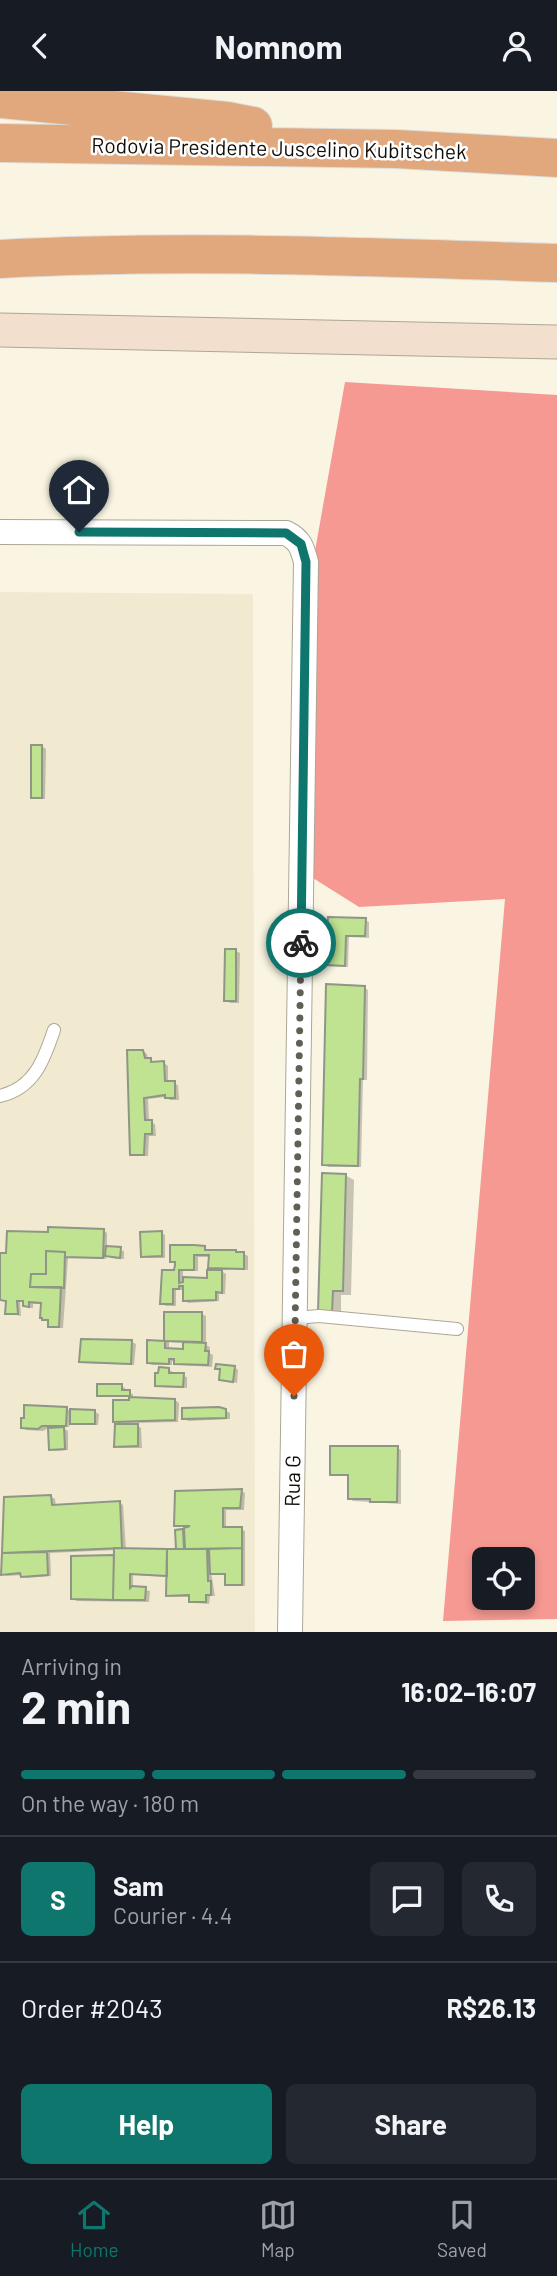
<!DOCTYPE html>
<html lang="en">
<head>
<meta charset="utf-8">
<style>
  :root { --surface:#171b24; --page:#242831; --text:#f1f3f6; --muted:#9ea1a6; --line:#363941; --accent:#0f766e }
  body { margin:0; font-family:Barlow,sans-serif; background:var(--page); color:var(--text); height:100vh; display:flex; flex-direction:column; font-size:26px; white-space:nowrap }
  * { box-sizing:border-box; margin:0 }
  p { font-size:23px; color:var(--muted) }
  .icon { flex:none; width:38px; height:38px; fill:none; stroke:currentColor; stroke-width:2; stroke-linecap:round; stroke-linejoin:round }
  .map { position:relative; height:1541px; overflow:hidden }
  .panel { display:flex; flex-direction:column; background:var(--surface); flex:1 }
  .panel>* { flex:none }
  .tools { position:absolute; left:472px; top:1456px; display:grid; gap:14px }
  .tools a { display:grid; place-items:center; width:63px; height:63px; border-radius:10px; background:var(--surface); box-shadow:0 4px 10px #0003; font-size:35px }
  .pin { position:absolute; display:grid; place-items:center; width:60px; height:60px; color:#fff; margin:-72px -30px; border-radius:50% 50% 50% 0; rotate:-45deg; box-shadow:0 0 7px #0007 }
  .pin .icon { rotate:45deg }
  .courier { position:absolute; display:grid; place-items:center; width:70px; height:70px; margin:-35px; border:5px solid #0f766e; border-radius:50%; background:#fff; color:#222; box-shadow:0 2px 9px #0007 }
  .headline em { font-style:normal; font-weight:700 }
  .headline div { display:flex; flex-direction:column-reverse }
  .headline { display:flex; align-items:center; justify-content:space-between; height:119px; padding:0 21px }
  h1 { font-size:46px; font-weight:700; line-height:52px }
  .bar { display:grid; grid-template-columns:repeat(4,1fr); gap:10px 7px; align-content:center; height:84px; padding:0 21px }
  .bar i { height:9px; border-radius:5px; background:var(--line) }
  .bar .active { background:var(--accent) }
  .bar p { grid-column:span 4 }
  .line { display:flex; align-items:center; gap:18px; padding:0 21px; border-top:2px solid var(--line) }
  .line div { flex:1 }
  .round { display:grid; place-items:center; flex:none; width:74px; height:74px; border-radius:10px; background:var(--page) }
  .primary-button { display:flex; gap:14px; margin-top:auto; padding:14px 21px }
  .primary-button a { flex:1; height:80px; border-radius:10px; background:var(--accent); color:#fff; font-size:28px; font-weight:700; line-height:80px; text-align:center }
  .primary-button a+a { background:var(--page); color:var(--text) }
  header { display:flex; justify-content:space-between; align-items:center; height:91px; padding:0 21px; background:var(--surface); font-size:32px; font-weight:700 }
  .menu { display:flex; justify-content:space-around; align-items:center; height:98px; border-top:2px solid var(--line); background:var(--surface); font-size:19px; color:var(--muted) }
  .menu a { display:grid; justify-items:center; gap:4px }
  .menu .active { color:var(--accent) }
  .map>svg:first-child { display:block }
  .built { fill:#f1ead0 }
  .forest { fill:#f59992; fill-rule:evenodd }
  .shadow { fill:#0003; fill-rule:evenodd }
  .building { fill:#c0e392; stroke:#8e9686; stroke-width:2 }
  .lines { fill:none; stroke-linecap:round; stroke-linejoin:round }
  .service-casing { stroke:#aca795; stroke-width:14 }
  .minor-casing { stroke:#aca795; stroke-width:26 }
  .secondary-casing { stroke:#aca795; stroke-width:35 }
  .trunk-casing { stroke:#dedddc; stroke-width:40 }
  .service { stroke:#fff; stroke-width:12 }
  .minor { stroke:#fff; stroke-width:24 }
  .secondary { stroke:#f3dfce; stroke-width:33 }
  .trunk { stroke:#e0a87c; stroke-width:38 }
  .done { stroke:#625f54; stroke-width:7; stroke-dasharray:0 12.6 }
  .route { stroke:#0f766e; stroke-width:9 }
  .labels { text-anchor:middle; stroke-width:5; stroke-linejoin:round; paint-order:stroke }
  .street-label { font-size:21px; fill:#100e08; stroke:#fff }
</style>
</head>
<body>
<header><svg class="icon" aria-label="back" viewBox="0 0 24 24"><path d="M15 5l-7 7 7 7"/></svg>Nomnom<svg class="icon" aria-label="person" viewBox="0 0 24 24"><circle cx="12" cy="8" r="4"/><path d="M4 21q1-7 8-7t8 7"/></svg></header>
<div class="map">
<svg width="557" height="1541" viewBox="0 0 557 1541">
  <rect width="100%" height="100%" fill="#faf5e2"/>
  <!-- built -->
  <path class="built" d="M0,501L253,503L255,1541H0Z"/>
  <!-- forest -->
  <path class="forest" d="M345,291L557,304V1528L443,1530L505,808L359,816L305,782L315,460ZM485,1468H523V1507H485Z"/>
  <!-- shadow -->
  <path class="shadow" d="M42,655L46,658L45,708H36L32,706Z
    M329,828L365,829L369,831V847L349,846L348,876L332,875L328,873Z
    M236,860L240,862L239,912H230L226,909Z
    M364,896L368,899L367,989H363L361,1076H328L324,1073Z
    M143,960L147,963L148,968L154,971V973L164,972L168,975V992L178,994L179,1009H170L165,1006L148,1008L149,1031L155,1033L156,1045H149L148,1065H136L132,1063Z
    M345,1084L354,1089L351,1204H341V1225H329Z
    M103,1139L107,1142V1157L124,1160V1168L111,1167L107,1164L106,1168L68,1167L63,1237H54L50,1235V1231L44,1228L42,1213H33V1217H29L25,1214V1211H20L21,1225L7,1222V1211L0,1209V1163L8,1164L49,1143Z
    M161,1142L165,1144V1167H147L143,1165Z
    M204,1157L208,1159L244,1163L248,1165V1179L218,1178L226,1183L225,1203L219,1202V1210L188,1212L184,1209V1199H176V1215H166L162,1212L175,1181L177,1172L172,1170ZM198,1166H210V1176L218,1181L209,1189L183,1187V1180H198Z
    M166,1223H202L206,1225V1254L210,1256L209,1262L213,1264L212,1276L180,1274L172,1270V1274H152L148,1271L149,1251L166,1252ZM169,1251L185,1252L184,1260L169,1259Z
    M82,1250L132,1251L136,1253L134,1274L85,1272L81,1270Z
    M234,1276L238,1279L237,1292L221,1288L222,1279L217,1277Z
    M169,1279L173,1281V1284L187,1286V1297L160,1296L156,1294Z
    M121,1295L125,1297V1301L133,1303V1306H103L99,1304Z
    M175,1309L179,1312L178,1331L133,1332L141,1337L142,1357H120L116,1355L123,1335L115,1330Z
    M67,1318L71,1320L95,1321L99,1323L98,1334H76L70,1331L69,1336H61L68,1340V1359L55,1360L51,1358L50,1336L43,1340L26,1339L22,1336Z
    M226,1320L230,1322V1328L188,1330L184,1327Z
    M397,1357L401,1359V1413L353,1410L349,1407L350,1385H335L331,1383Z
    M241,1400L245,1402L244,1419H226V1437L241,1438L245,1440V1495H230L226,1493L227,1484H216L211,1481L215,1505H210L209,1513L195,1512L191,1510V1506H172L168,1504V1486L133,1484V1497L150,1500L149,1511L77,1510L73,1507L116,1466V1459L50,1462L51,1485L26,1487L22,1484L7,1485L3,1483L5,1407L51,1406L55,1408L56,1415L119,1411L123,1414L126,1459L178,1460L183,1440L186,1442V1437L176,1434Z"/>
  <!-- building -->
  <path class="building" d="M31,654H42V707H31Z
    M328,826L366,827L365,845H346L345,875L326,874Z
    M225,858H236V910H224Z
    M326,893L365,895L363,988H360L358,1075L322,1074Z
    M127,959H143L145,967H151V971L164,970L165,990H175V1007H165V1004L144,1007L145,1029H152V1043H145L144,1064H130Z
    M322,1082L346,1083L343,1200H333L332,1221H318Z
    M48,1136L104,1138L103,1167L65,1166V1161L46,1160V1183H31L30,1196H61L59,1236H48V1229H42V1227H40L41,1212L29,1211V1216L23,1215V1210H17L18,1223H5L6,1210L0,1209V1162H6L7,1140L48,1141Z
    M162,1140V1165L141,1166L140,1141Z
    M170,1154H194L205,1155V1159H236V1161H244V1178L208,1177L209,1164H194V1179H179V1192L183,1191V1186L207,1187V1179H222V1202L216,1201V1209L183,1210V1195H179V1198H173V1213H160L162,1179H174L175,1174V1171H170Z
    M106,1155L121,1156L120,1167L105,1165Z
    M46,1160L65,1161L64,1197L30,1196L31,1183H46Z
    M164,1221H202V1251L164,1250Z
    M81,1248L132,1249L131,1273L79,1271Z
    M147,1249L165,1250V1257L183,1258V1251L206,1252L205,1260H209L208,1274L174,1273V1268H169V1273L147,1272Z
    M216,1273L235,1275L233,1291L219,1289L220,1278H215Z
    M159,1276L169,1277V1282H184L183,1296L155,1295V1282H158Z
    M97,1293H122V1299H130V1305H97Z
    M129,1306L175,1308V1329L113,1331V1309H129Z
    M24,1314L67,1316L66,1335H42L38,1338L21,1337V1327H24Z
    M219,1316L226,1318V1327L182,1328V1317Z
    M70,1318L95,1319V1333H70Z
    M115,1333H138V1355L114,1356Z
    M64,1336L65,1358L49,1359L48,1337Z
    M330,1355H398L397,1411H370V1408H348V1384H330Z
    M242,1398L240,1417H223V1436H242V1457L185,1458L184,1437L190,1435H174L175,1400Z
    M51,1404L52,1414L120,1410L122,1457L2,1462L4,1406Z
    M183,1438L184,1458H176L175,1439Z
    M114,1457L167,1458V1485L130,1483V1497L132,1495L146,1496L145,1509H113Z
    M242,1457V1494H225V1483H210L209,1458Z
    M167,1458H207L208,1490H211V1504H206V1511H189V1504L166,1505Z
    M47,1461L48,1484L21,1486L20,1482L1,1484L2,1462Z
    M114,1464L113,1509L71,1508V1465Z"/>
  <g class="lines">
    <defs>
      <path id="service" d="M0,1005C34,997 44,969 54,939
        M295,1227L319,1225L457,1238"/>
      <path id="minor" d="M0,441L286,442C300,449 302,456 306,471L290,1541"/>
      <path id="secondary" d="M0,239L557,251"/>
      <path id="trunk" d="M0,8L227,30L253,35
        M0,52L396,58L557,67
        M0,168C186,158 371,166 557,172"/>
    </defs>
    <!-- service casing -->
    <use href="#service" class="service-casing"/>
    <!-- minor casing -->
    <use href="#minor" class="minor-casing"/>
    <!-- secondary casing -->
    <use href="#secondary" class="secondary-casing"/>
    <!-- trunk casing -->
    <use href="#trunk" class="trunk-casing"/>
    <!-- service -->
    <use href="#service" class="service"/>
    <!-- minor -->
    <use href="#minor" class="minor"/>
    <!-- secondary -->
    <use href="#secondary" class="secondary"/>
    <!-- trunk -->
    <use href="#trunk" class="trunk"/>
  </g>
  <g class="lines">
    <!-- done -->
    <path class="done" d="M294,1305L301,852"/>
    <!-- route -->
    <path class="route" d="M79,441L286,442L301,453L306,471L301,852"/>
  </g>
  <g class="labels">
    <!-- street labels -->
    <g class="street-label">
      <text transform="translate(279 58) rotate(1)" y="7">Rodovia Presidente Juscelino Kubitschek</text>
      <text transform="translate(293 1390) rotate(-89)" y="7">Rua G</text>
    </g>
  </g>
</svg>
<div class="tools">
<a><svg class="icon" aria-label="locate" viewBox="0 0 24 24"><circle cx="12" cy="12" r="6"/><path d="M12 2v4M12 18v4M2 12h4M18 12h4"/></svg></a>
</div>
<div class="pin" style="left:294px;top:1305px;background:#ea580c"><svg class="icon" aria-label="bag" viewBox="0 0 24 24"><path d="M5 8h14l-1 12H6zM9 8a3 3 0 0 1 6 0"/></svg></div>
<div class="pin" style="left:79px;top:441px;background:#1f2937"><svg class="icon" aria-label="home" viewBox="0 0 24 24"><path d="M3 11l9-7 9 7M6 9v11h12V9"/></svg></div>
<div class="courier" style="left:301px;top:852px"><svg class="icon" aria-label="bike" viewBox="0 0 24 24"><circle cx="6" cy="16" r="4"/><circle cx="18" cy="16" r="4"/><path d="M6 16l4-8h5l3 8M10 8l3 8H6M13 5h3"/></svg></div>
</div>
<section class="panel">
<div class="headline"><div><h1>2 min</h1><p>Arriving in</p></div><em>16:02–16:07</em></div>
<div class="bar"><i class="active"></i><i class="active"></i><i class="active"></i><i></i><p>On the way · 180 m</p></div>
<div class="line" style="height:126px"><b class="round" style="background:var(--accent);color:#fff">S</b><div><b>Sam</b><p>Courier · 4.4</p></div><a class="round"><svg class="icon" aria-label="chat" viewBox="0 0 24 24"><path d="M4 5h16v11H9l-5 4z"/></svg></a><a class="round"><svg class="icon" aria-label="phone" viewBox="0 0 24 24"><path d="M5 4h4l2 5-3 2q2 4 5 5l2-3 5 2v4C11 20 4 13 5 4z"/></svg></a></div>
<div class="line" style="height:91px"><div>Order #2043</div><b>R$26.13</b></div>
<div class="primary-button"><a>Help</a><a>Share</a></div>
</section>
<nav class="menu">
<a class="active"><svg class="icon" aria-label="home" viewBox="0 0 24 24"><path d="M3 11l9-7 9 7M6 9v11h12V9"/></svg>Home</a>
<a><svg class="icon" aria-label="map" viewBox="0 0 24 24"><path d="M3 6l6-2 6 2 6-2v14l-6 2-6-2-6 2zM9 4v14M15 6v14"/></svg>Map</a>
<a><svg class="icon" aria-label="saved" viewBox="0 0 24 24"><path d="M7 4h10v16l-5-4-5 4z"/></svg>Saved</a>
</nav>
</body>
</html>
